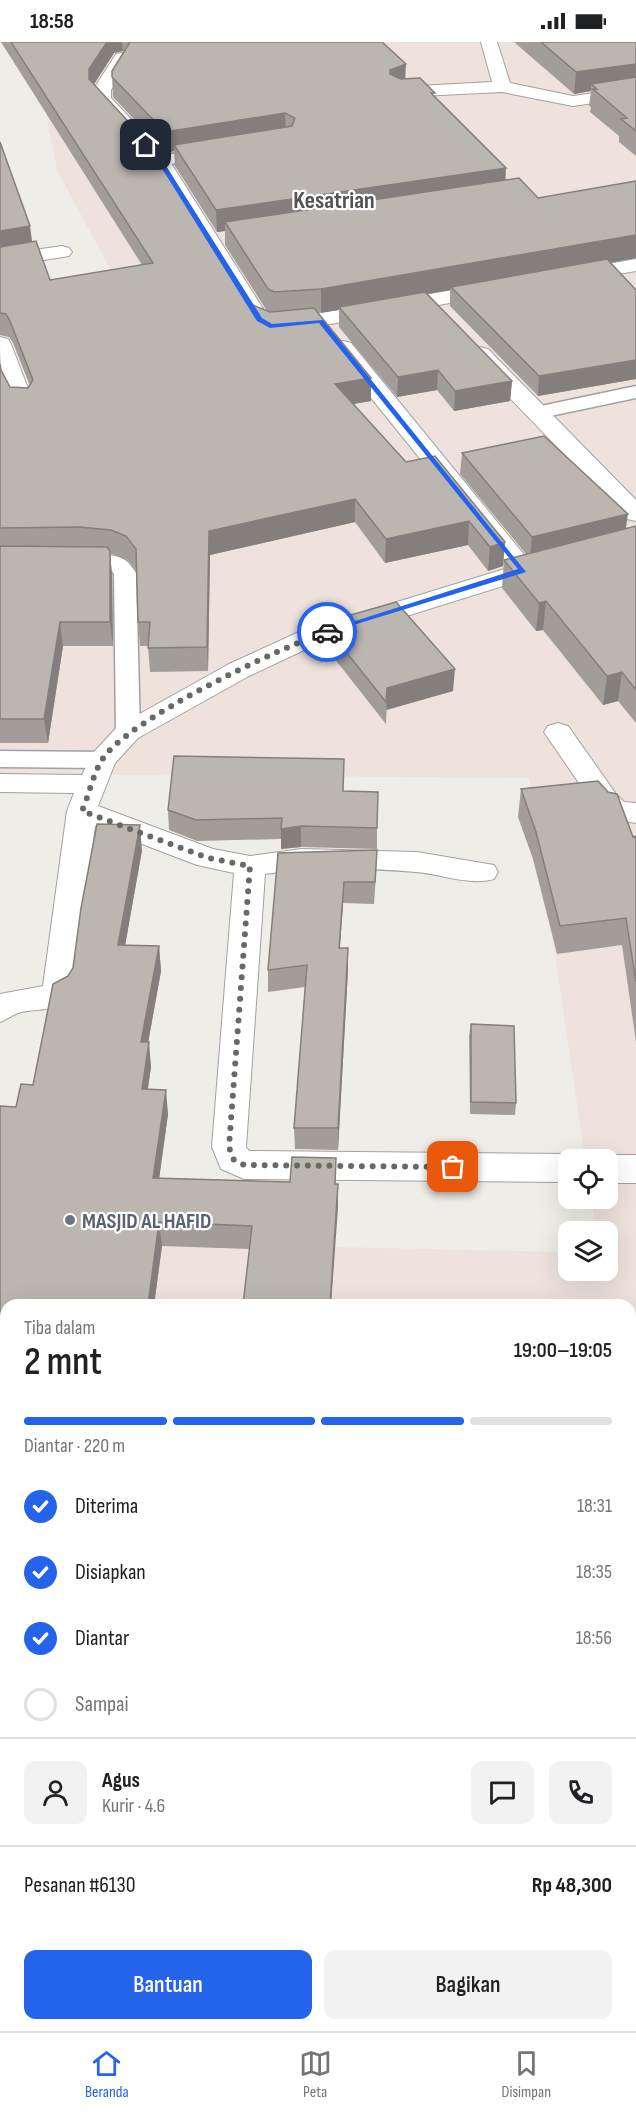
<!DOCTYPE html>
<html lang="id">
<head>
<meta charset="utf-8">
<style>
  :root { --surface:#fff; --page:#f2f2f2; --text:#202124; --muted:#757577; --line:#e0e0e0; --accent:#2563eb }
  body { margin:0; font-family:"Sofia Sans Condensed",sans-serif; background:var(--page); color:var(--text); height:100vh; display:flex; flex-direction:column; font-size:22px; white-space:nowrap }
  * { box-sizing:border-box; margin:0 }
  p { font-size:20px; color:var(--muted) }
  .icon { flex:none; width:33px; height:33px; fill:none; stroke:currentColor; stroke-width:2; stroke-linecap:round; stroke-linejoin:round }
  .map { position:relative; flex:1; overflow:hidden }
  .panel { position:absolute; left:0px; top:1257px; width:636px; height:732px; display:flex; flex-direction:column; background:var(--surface); border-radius:18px 18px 0 0; box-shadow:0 6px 24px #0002 }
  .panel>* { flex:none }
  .tools { position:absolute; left:558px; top:1107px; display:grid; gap:12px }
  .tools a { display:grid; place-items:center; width:60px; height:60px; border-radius:12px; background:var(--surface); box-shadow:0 6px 24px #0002; font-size:30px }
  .pin { position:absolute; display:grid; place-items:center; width:51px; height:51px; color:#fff; margin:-26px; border-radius:12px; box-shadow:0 3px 9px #0006 }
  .courier { position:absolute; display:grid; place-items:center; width:60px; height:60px; margin:-30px; border:4px solid #2563eb; border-radius:50%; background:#fff; color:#222; box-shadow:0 2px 8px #0007 }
  .head em { font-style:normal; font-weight:600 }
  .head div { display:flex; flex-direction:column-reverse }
  .head { display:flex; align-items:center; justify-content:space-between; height:102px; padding:0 24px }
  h1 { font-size:39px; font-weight:600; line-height:45px }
  .bar { display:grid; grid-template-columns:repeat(4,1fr); gap:9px 6px; align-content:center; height:72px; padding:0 24px }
  .bar i { height:8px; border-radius:4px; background:var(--line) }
  .bar .on { background:var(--accent) }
  .bar p { grid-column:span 4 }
  .line { display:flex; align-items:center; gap:15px; padding:0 24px; border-top:2px solid var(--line) }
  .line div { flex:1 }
  .round { display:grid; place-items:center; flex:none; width:63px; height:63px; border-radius:12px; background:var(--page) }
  ol { padding:0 24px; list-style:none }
  li { display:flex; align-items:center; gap:18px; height:66px }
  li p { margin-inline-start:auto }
  li .icon { padding:6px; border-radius:50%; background:var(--accent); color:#fff; stroke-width:4 }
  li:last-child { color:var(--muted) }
  li i { width:33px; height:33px; border:3px solid var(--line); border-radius:50% }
  .button { display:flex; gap:12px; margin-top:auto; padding:12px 24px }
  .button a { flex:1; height:69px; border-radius:12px; background:var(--accent); color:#fff; font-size:24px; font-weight:600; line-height:69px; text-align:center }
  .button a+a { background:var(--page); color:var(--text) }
  .status { display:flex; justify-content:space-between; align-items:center; height:42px; padding:0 30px; background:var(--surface); direction:ltr }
  .status svg { height:16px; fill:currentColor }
  .tabs { display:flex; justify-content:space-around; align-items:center; height:84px; border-top:2px solid var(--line); background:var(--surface); font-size:16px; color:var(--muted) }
  .tabs a { display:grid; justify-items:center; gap:3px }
  .tabs .on { color:var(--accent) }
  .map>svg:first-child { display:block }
  .military { fill:#efe2dd; fill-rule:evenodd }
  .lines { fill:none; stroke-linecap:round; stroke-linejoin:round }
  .lane-casing { stroke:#a1a1a1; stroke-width:3 }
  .street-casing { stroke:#a1a1a1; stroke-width:2 }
  .lane { fill:#fff; fill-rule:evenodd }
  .street { fill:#fff; fill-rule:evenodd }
  .wall { fill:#a29d98; fill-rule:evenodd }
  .shaded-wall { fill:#847f7c }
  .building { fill:#bcb6b1; stroke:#847f7c; stroke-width:1.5 }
  .route { fill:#2563eb }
  .done { stroke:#686866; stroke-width:6; stroke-dasharray:0 10.8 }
  .worship-dot { fill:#6b7280; stroke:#fff; stroke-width:2 }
  .labels { text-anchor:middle; stroke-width:4.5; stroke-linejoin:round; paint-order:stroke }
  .worship-label { font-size:22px; font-weight:bold; fill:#5b616d; stroke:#fff; text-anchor:start }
  .far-district-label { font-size:24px; font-weight:bold; fill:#535353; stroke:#fff }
</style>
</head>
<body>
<div class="status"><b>18:58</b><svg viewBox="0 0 49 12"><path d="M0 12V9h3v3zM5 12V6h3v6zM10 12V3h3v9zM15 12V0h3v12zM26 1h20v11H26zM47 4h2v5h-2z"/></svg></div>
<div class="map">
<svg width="636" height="1989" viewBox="0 0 636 1989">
  <rect width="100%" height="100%" fill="#efede8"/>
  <!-- military -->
  <path class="military" d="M32,0H636V1989H0V1198L568,1210V1228H608V1190L596,1189L591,1157L608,1156V1118L585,1117L529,736L0,732V411L164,328L57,128ZM6,1263H630V1983H6Z"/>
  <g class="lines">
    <defs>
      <path id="lane" d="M214,105L222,110L220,113L160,124L152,119L160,114Z
        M636,344V356L536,377L529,375L526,371L529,367L536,365Z
        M0,512C28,512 101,506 123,517C128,519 133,526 136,531L140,690L137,695L128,698L119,695L116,690L114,532L110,527L99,526H0Z
        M0,709L102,710L111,712L114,718L111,724L102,726L0,725Z"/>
      <path id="street" d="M481,0H497L510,41L573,54L636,45V55L573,64L502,50L400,55L391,50L400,45L492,40Z
        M122,11L131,16L111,48V56L167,115L267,273L275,278L495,241L502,243L505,247L502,251L495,253L285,290L262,289L248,277L152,122L93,57V48L116,12Z
        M62,204L69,206L72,210L69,214L0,225V213Z
        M636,217V229L573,240L566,238L563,234L566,230L573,228Z
        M0,295L8,297L11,302L34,362L31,367H15C0,345 0,321 0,295Z
        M343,299L351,301L530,520L545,515L554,518L558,523L554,528L317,602L249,634L138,696L115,721L98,764L213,807L250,814L301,807L417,810L494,823L498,830L494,837C469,844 441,832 416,830C367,826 314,825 265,832L246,1105L249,1109L568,1112L581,1118H568V1140L244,1137L221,1127L212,1105L234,831L197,823L95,784L74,950C63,970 42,966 22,970C15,971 8,977 0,980V952L43,944L67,769L74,751L0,750V732L82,733L92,712L118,684L229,622L299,590L508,526L335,311L332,306L335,301Z
        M480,305L488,307L636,458V479L627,477L472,317L469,312L472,307Z
        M558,681L568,684L616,752L624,760L636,761V781L606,776L596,766L544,690L548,684Z
        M608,1113H636V1141H608V1118H595Z
        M630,1592H636V1632H630Z
        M0,1766H6V1812H0Z
        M481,1983H529L530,1989H480Z"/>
    </defs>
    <!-- lane casing -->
    <use href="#lane" class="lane-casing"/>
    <!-- street casing -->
    <use href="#street" class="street-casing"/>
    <!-- lane -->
    <use href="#lane" class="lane"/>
    <!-- street -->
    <use href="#street" class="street"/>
  </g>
  <!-- wall -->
  <path class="wall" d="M1,0H382L405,37L435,55L505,138L538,156L636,216L610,221L636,248V337L538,354L450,264V248L428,252L512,339L510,359L454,369L437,348L397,355L339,285V268L318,271L371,336V359L353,362L406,420L505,500L503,524L488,529L468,503L385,521L355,480L210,513L208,629L150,630L148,604H140L138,580L137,529L128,518L110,511L112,533L113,604H63L48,701H0V322L1,328L10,345L28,346L30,344L13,301L9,295L0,293V100L32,200L50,238L142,223ZM123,9L124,10L112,35L113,55L166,111L174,109L175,124L217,190L225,189V203L267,269L248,261L94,42L114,11Z
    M514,0H636V114L619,100V94L590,70L591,65L589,64L591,49L574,52Z
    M462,411L626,487L636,484V681L618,659L603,663L543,588L536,589L502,546L504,518L526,512L460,432Z
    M323,581L453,649L386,668V682L323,602Z
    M521,747L633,795L636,794V1000L622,903L557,912L533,817L518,775Z
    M343,749L377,786V807L301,805L281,807V797L197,799L169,788L168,768Z
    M142,808L125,903L159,904L161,929L148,1000L151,1025L148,1047L168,1072L159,1136L336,1142L338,1166L249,1207L162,1204L154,1263H6V1306H0V1064L16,1065L33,1043L68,934Z
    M377,808L374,862L343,861L340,906L348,928L338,1108L295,1107L294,1086L305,945L268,950V928L278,811Z
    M471,982L516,1061L515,1073L470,1072L469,994Z
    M630,1279H636V1365H630Z
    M630,1453H636V1562H630Z
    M0,1827H6V1983H425V1989H0Z
    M636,1970V1989H630V1985Z"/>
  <!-- shaded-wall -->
  <path class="shaded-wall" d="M107,0H122L123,9L114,11L91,47L89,37V27Z
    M406,22L405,42L390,48V28Z
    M636,22V44L591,42V49L574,52L576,30Z
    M285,71L286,92L174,103V109L166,111L165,90Z
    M506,126L505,147L225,180V189L217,190L216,168Z
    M30,184L33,206L0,211V189Z
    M636,193V216L454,248L451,245L450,248L341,267L339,265V268L321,271V247Z
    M636,318V337L538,354L539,334Z
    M438,328L437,348L397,355L398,335Z
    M371,336V359L335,365V342Z
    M512,339L510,359L454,369L455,349Z
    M355,457V480L210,513L208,629L207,605L209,489Z
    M628,472L625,493L530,516L532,495Z
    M469,479L468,503L385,521L386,497Z
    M505,500L503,524L488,529L490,505Z
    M110,509L112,533L113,604L110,580Z
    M546,559L543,588L536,589L539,561Z
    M60,580L63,604L48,701L44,677Z
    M455,627L453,649L386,668V682L387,646Z
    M622,630L618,659L603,663L607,634Z
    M140,783L142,808L121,927L118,903Z
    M301,784V805L281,807V787Z
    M377,808L376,830L374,862L375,840Z
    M344,840L343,861L338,927L339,906Z
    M159,904L161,929L144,1024L141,1000Z
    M348,906V928L338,1108V1086Z
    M149,1000L151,1025L144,1071L142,1047Z
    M166,1048L168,1072L156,1160L153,1136Z
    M338,1142V1166L331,1263H330Z
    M159,1180L162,1204L154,1263H148Z"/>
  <!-- building -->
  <path class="building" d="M11,0H107L89,27V37L149,102L248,261L270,270L314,266L371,336L335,342L406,420L435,414L505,500L490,505L469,479L386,497L355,457L209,489L207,605L148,606L150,580H138L136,507L126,494L111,488L79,485L0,486V322L1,328L10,345L28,346L33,338L10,279L6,272L0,271V205L36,199L50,238L153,221Z
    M130,0H382L406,22L390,28V32L401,37L420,36L435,51H431L506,126L216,168L174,103L292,84L295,76L285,71L165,90L112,35V29Z
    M541,0H636V22L576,30Z
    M636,35V89L621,77L627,76L593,47H597L591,42Z
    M0,100L30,184L0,189Z
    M519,136L538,156L636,139V193L321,247L274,250L268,247L225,180Z
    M607,217L636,248V318L539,334L451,245Z
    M425,250L512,339L455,349L438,328L398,335L339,265Z
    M544,394L628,472L532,495L462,411Z
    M636,484V648L622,630L607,634L546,559L539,561L504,518Z
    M0,504L107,505L110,509V580H60L44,677H0Z
    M396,560L455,627L387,646L386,660L323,581Z
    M174,714L344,717L343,749L378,750L377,786L301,784L281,787L282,776L196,778L168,768Z
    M598,739L608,750L617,752L633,795L636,794V940L626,876L560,884L536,790L521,747Z
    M97,782L140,783L118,903L159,904L141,1000H149L142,1047L166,1048L153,1136L290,1140L292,1115L336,1116L335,1142H338L330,1263H243L252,1184L159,1180L148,1263H6V1283L0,1282V1064L16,1065L21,1042L33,1043L53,942L68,934L73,926L81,866Z
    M377,808L375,840H344L339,906H348L338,1086H294L307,923L268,928L278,811Z
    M471,982L514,984L516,1061L471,1060Z
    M630,1279H636V1342H630Z
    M630,1453H636V1540H630Z
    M0,1827H6V1977H0Z
    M116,1983H425V1989H234Z"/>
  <!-- route -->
  <path class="route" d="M147,102L163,119L262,276L272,282L323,278L526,530L324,592V589L518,527L319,281L270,286L257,279L158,120L143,103Z"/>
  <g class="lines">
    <!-- done -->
    <path class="done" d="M327,590C280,605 125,679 102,718C93,732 89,753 82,769L208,816L250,824L229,1105L233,1117L244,1123L453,1125"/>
  </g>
  <!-- markers -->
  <circle class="worship-dot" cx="70" cy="1178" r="6"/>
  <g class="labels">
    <!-- worship labels -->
    <g class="worship-label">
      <text x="82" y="1186">MASJID AL HAFID</text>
    </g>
    <!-- far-district labels -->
    <g class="far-district-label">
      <text x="334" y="166">Kesatrian</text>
    </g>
  </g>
</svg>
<div class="tools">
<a><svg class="icon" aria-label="locate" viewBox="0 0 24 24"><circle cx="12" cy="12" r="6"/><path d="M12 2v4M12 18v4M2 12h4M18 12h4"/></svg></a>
<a><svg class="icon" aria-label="layers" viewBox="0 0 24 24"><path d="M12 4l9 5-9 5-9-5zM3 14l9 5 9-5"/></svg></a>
</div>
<div class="pin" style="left:453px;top:1125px;background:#ea580c"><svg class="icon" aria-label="bag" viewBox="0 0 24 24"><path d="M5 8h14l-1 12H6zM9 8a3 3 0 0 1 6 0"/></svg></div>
<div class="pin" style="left:146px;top:103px;background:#1f2937"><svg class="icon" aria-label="home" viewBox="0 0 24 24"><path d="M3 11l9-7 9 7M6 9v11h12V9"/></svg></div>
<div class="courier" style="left:327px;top:590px"><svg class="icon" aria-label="car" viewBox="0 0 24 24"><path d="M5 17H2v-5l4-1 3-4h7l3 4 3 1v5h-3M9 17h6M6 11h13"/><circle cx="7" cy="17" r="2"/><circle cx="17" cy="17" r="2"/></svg></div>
<section class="panel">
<div class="head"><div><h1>2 mnt</h1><p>Tiba dalam</p></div><em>19:00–19:05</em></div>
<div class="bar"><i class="on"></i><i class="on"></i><i class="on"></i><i></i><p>Diantar · 220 m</p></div>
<ol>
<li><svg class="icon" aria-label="check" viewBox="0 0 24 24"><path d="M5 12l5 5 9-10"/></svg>Diterima<p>18:31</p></li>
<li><svg class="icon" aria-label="check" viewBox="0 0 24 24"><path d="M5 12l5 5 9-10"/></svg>Disiapkan<p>18:35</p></li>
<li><svg class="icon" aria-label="check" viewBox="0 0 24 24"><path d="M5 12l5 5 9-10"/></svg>Diantar<p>18:56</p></li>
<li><i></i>Sampai</li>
</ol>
<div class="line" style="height:108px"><a class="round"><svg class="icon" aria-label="person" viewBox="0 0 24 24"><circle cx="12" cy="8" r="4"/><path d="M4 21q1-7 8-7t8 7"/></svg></a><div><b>Agus</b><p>Kurir · 4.6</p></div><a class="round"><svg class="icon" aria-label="chat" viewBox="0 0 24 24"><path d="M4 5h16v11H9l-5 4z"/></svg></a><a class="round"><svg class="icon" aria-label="phone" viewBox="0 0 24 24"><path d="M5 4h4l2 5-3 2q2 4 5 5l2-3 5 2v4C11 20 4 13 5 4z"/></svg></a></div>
<div class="line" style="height:78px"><div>Pesanan #6130</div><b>Rp 48,300</b></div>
<div class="button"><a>Bantuan</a><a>Bagikan</a></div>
</section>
</div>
<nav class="tabs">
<a class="on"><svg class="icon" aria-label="home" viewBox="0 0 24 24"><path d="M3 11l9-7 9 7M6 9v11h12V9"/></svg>Beranda</a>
<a><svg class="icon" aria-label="map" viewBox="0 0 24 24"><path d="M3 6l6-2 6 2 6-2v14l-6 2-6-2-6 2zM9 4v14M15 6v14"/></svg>Peta</a>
<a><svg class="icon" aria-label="saved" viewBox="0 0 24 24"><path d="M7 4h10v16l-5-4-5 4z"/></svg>Disimpan</a>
</nav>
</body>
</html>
